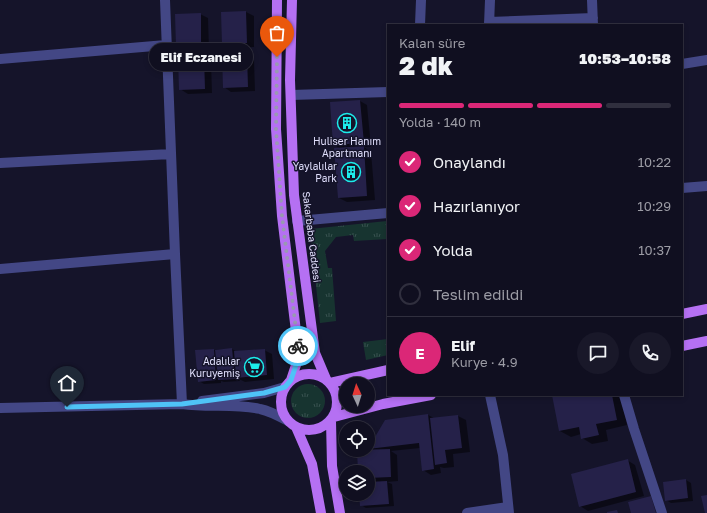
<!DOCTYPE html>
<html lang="tr">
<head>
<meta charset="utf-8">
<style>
  :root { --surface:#100f20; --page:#191829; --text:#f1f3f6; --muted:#9c9ca5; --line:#302f3e; --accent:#db2777 }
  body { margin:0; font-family:"Golos Text",sans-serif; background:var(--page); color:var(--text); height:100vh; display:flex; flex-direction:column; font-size:15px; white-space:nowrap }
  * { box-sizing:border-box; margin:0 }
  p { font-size:13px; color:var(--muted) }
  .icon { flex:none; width:22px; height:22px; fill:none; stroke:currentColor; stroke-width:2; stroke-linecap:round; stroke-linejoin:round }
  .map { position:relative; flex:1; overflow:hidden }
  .panel { position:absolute; left:387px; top:24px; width:296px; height:372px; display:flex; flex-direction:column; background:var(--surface); border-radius:0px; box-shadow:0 2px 6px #0003,0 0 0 1px var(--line) }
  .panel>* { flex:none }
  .needle { width:26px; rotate:356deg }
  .controls { position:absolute; left:339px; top:377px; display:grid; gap:8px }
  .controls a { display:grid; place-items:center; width:36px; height:36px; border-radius:50%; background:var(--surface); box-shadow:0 2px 6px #0003,0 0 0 1px var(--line); font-size:20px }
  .pin { position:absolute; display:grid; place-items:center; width:34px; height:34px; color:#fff; margin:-41px -17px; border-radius:50% 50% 50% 0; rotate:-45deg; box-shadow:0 0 4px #0007 }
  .pin .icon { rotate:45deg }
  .courier { position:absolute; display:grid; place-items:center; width:40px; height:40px; margin:-20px; border:3px solid #4fc3f7; border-radius:50%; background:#fff; color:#222; box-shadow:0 1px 5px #0007 }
  .bubble { position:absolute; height:28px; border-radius:14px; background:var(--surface); box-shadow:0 2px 6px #0003,0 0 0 1px var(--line); font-size:13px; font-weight:800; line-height:28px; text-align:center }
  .headline em { font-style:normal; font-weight:800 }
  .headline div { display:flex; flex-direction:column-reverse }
  .headline { display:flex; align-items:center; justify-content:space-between; height:68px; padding:0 12px }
  h1 { font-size:26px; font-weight:800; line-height:30px }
  .bar { display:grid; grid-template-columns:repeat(4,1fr); gap:6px 4px; align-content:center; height:48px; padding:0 12px }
  .bar i { height:5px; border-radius:3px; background:var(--line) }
  .bar .current { background:var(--accent) }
  .bar p { grid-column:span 4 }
  .line { display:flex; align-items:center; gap:10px; padding:0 12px; border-top:1px solid var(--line) }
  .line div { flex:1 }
  .round { display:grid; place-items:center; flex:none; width:42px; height:42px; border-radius:21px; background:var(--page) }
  ol { padding:0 12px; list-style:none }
  li { display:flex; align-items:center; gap:12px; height:44px }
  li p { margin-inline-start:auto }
  li .icon { padding:4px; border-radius:50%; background:var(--accent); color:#fff; stroke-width:4 }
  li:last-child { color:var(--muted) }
  li i { width:22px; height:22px; border:2px solid var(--line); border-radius:50% }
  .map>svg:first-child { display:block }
  .grass { fill:url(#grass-tufts) }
  .shadow { fill:#0007 }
  .building { fill:#252149 }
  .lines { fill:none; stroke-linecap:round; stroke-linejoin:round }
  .minor { stroke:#434785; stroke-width:10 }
  .major { stroke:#b570f3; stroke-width:10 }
  .done { stroke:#9998b2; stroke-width:4; stroke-dasharray:0 7.2 }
  .route { stroke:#4fc3f7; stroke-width:5 }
  .labels { text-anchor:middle; stroke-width:3; stroke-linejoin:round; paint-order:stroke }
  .poi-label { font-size:10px; fill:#e0dffc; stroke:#15142a; text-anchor:end }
  .street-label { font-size:10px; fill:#e0dffc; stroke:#15142a }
</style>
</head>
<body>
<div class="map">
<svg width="707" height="513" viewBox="0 0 707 513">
  <defs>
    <pattern id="grass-tufts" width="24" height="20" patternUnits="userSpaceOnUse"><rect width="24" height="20" fill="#173430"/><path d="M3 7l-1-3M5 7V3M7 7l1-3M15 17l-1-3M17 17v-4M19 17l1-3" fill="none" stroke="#38514f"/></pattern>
  </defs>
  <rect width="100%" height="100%" fill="#15142a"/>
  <!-- grass -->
  <path class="grass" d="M387,221L388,239L354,241L353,235L336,237L325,251L328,268H332L336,321L320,323L310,229Z
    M388,339V355L366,360L363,342Z
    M291 401a17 17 0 1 1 34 0a17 17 0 1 1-34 0Z"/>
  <!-- shadow -->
  <path class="shadow" d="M246,12L254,16V47L231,48L223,44Z
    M200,14L208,18L209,50H185L177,46Z
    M247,56L254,60L255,91L231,92L224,87Z
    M203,57L211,62L212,93L188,94L180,89Z
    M360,101L367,105L371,147H364L371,152L375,200L347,202L339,198L341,149L334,145Z
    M232,349L237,352L264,350L272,354L274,379L245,382L239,379L240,381L224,382L221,381V383L204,384L199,381L214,350Z
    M553,395H621L627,425L606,430L608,441L592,444L582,438L581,434L571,437L560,431Z
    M428,415L434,418L458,416L466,420L470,452L453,454L454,467L444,468L440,467L441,473L431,475L423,470L420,448L391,451L397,455L398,481L387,482L392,484L394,506L366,508L361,505L360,494H368V472H359L373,451L369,449Z
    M627,460L635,465L644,496L588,511L580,506Z
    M686,480L691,483L693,501L671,503L666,500Z"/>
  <!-- building -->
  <path class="building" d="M246,11L247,43L222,44L221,12Z
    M201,13V46H176L175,14Z
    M222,55H247L248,87L223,88Z
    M204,56L205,89L179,90L178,57Z
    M360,100L364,143L333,145L330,102Z
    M364,146L367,196L338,198L334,148Z
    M232,348L235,379L218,380L215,350Z
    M214,349L216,380L198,382L195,350Z
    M265,349L267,375L236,378L234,351Z
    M552,395H612L617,420L596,424L599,435L581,439L579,427L559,431Z
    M428,414L434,469L422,471L419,443L368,449L385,420Z
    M458,415L462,448L445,450L447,463L435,465L430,418Z
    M390,449L391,477L368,478V472H358L357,450Z
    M628,459L636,492L579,507L571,474Z
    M686,479L688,498L665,501L663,482Z
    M387,481L389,504L360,506L359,494H368V482Z
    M707,495V513H705L701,496Z
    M651,496L656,513H631L628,502Z
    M617,510L618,513H607V512Z"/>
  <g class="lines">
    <!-- minor -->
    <path class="minor" d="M165,0L175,254L182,404
      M592,0L593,25
      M489,22L593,18
      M420,25L421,0
      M489,25L490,0
      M0,59L166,45
      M682,64L707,60
      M291,95L388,92
      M0,163L171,154
      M682,188L707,186
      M297,221L388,213
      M0,269L175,254
      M490,395L503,455L509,513
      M624,395L634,429L662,513
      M202,401L264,393L285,387
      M0,408L182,404C208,408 234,403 260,409C270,411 279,416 288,421
      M467,513L508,507"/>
    <!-- major -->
    <path class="major" d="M277,0L276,129L282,216L299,356L291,380
      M292,0L290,80L294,195L315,353L326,379
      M682,314L707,309
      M682,346L707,341
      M281 402a28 28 0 1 1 56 0a28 28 0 1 1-56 0Z
      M330,383L388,370
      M334,417L383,404L431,395
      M331,421L332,466L340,513
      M296,427L312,464L321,513"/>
  </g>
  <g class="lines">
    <!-- done -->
    <path class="done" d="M277,57L276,129L282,216L298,346"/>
    <!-- route -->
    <path class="route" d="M67,407L182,404L264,393L285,387L291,380L299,356L298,346"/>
  </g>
  <!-- icons -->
  <defs>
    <symbol id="building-ring" viewBox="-11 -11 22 22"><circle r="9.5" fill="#15142a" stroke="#1ceceb" stroke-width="1.5"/><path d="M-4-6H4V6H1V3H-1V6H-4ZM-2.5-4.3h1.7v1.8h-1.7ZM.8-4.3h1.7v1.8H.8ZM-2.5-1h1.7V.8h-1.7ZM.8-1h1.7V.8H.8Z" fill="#1ceceb"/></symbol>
    <symbol id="supermarket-ring" viewBox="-11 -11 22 22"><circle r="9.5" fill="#15142a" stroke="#1ceceb" stroke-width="1.5"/><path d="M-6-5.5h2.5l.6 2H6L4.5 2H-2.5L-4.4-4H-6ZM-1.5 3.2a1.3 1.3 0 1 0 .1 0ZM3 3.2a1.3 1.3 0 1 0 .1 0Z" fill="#1ceceb"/></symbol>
  </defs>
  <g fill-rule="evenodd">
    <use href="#building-ring" x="336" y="112" width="22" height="22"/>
    <use href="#building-ring" x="340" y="161" width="22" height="22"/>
    <use href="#supermarket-ring" x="243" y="356" width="22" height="22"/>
  </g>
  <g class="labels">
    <!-- poi labels -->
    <g class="poi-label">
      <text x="347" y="145" text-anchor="middle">Huliser Hanım<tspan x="347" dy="12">Apartmanı</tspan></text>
      <text x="337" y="170">Yaylalılar<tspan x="337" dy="12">Park</tspan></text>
      <text x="240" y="365">Adalılar<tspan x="240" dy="12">Kuruyemiş</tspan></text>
    </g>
    <!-- street labels -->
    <g class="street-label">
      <text transform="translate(312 237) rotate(83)" y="4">Sakarbaba Caddesi</text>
    </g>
  </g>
</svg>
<div class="controls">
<a><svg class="needle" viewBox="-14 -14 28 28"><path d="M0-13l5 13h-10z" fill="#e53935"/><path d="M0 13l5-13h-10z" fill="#9c9ca5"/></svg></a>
<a><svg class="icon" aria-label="locate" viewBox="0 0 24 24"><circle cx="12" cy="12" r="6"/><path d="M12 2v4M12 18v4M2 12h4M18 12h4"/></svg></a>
<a><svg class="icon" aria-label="layers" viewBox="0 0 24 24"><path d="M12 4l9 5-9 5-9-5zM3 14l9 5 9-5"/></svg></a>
</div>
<div class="pin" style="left:277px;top:57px;background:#ea580c"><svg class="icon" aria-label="bag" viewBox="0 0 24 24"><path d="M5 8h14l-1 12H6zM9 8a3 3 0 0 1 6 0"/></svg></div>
<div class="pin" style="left:67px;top:407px;background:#1f2937"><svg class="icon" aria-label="home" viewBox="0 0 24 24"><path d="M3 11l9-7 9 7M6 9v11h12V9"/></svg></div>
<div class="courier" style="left:298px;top:346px"><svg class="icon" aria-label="bike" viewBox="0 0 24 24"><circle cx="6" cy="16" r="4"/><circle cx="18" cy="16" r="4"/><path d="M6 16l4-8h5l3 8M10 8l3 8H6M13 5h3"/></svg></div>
<div class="bubble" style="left:149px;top:43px;width:104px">Elif Eczanesi</div>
<section class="panel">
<div class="headline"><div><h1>2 dk</h1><p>Kalan süre</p></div><em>10:53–10:58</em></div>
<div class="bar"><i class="current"></i><i class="current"></i><i class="current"></i><i></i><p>Yolda · 140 m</p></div>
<ol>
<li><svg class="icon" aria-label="check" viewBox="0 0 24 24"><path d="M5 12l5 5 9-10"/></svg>Onaylandı<p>10:22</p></li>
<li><svg class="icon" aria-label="check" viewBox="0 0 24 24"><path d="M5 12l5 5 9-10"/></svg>Hazırlanıyor<p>10:29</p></li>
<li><svg class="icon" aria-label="check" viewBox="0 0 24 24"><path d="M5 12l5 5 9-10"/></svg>Yolda<p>10:37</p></li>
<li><i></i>Teslim edildi</li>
</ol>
<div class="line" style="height:72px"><b class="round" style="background:var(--accent);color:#fff">E</b><div><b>Elif</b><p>Kurye · 4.9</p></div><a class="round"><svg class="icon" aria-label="chat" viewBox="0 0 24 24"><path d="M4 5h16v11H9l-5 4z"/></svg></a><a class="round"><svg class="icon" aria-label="phone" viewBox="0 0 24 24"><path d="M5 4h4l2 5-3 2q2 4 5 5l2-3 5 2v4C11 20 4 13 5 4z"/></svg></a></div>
</section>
</div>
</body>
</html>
